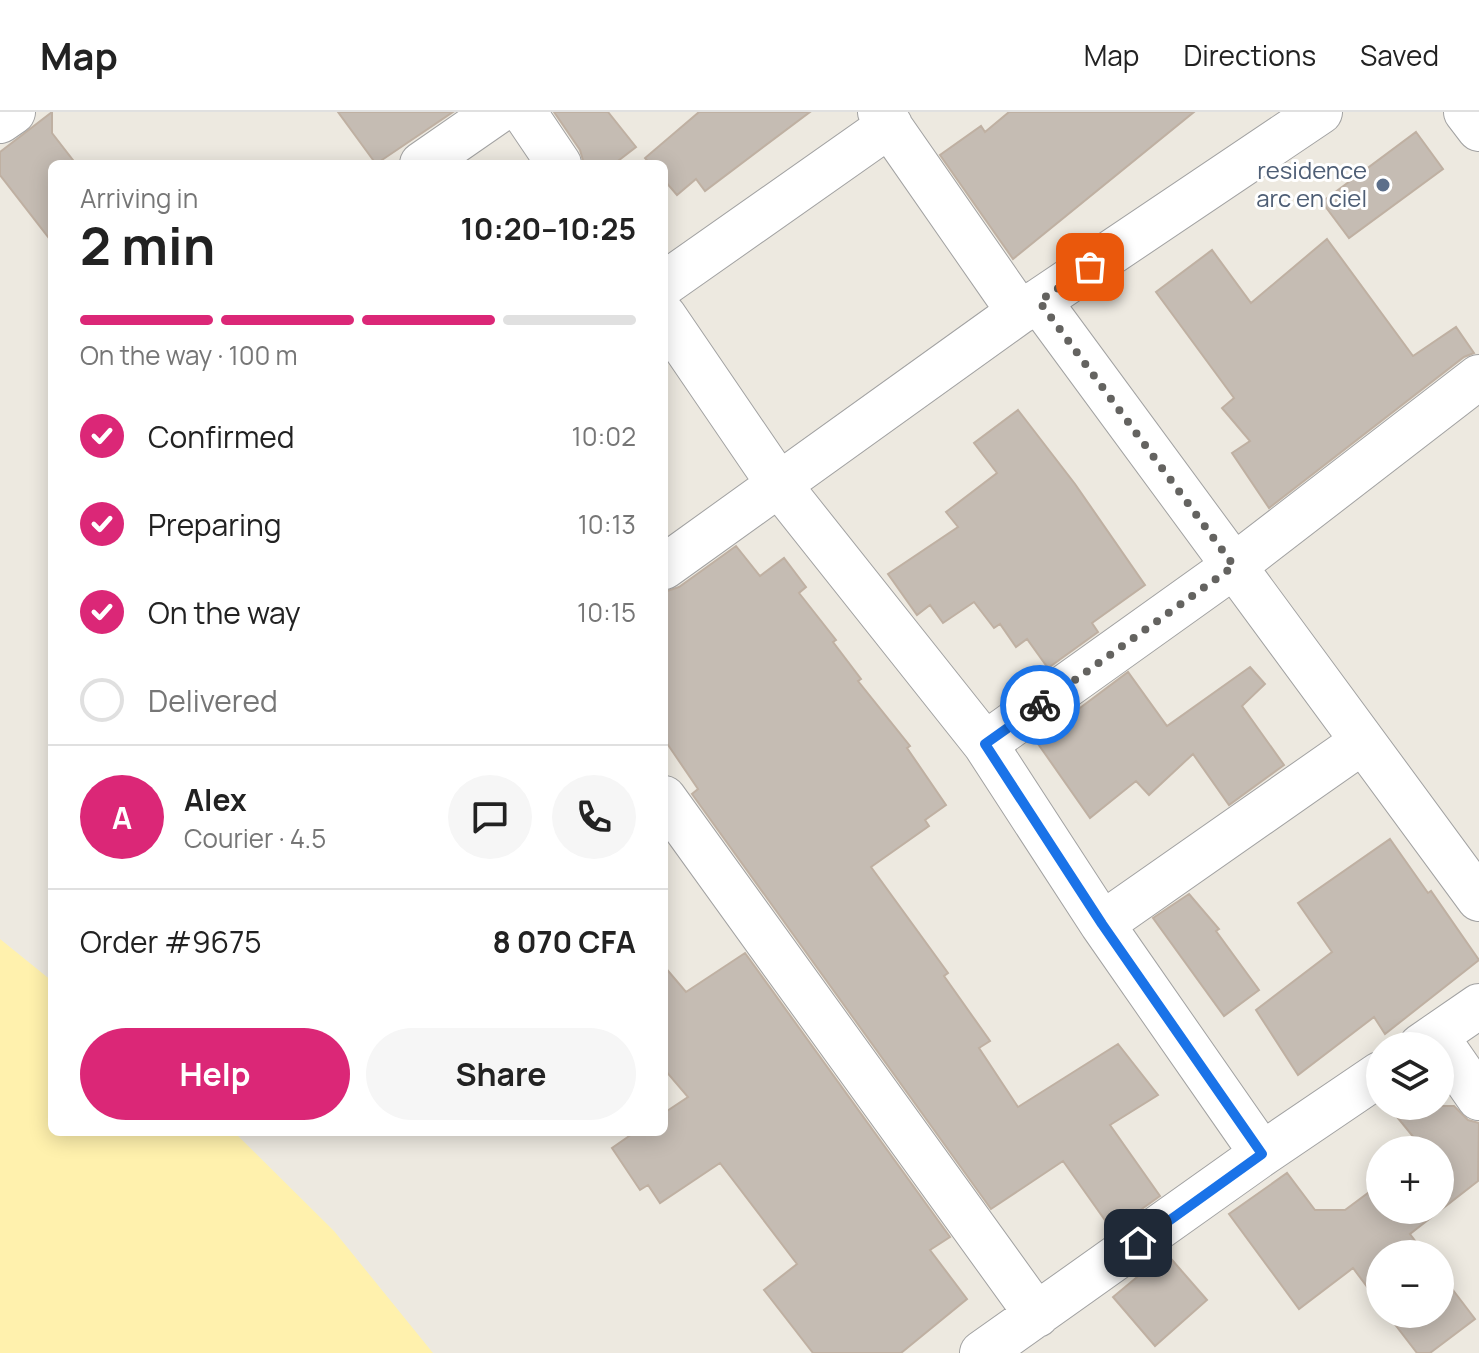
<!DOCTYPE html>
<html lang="en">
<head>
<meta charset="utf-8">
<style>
  :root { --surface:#fff; --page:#f6f6f6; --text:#222; --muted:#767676; --line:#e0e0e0; --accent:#db2777 }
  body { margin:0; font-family:Manrope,sans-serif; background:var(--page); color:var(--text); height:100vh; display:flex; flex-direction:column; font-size:30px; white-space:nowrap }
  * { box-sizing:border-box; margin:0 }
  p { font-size:26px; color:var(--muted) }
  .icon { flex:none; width:44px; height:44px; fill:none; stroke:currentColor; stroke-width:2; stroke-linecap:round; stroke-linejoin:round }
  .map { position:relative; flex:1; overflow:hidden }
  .drawer { position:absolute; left:48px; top:48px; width:620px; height:976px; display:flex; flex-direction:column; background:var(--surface); border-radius:12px; box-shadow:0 4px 20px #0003 }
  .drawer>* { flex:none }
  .tools { position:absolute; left:1366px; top:920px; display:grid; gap:16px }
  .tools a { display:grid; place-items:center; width:88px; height:88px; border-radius:50%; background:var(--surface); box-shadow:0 4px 20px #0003; font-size:40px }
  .pin { position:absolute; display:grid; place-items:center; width:68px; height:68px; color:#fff; margin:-34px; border-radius:16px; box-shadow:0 4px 12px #0006 }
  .courier { position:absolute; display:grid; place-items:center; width:80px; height:80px; margin:-40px; border:6px solid #1a73e8; border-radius:50%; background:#fff; color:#222; box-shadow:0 2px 10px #0007 }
  .overview em { font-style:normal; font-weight:700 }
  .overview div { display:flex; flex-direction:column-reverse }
  .overview { display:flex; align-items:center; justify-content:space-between; height:136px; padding:0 32px }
  h1 { font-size:52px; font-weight:700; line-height:60px }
  .bar { display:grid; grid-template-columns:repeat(4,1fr); gap:12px 8px; align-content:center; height:96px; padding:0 32px }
  .bar i { height:10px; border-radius:6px; background:var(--line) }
  .bar .current { background:var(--accent) }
  .bar p { grid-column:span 4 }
  .line { display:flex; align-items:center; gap:20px; padding:0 32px; border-top:2px solid var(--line) }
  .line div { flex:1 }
  .round { display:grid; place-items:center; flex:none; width:84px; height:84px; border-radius:42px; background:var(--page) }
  ol { padding:0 32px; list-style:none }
  li { display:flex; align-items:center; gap:24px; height:88px }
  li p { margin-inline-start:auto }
  li .icon { padding:8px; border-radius:50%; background:var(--accent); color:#fff; stroke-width:4 }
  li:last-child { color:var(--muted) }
  li i { width:44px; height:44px; border:4px solid var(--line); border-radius:50% }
  .button { display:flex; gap:16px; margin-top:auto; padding:16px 32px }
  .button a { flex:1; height:92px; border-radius:48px; background:var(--accent); color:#fff; font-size:32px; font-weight:700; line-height:92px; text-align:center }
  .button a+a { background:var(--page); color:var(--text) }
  header { display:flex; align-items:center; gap:48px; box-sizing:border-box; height:112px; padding:0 40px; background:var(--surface); border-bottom:2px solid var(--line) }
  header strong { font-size:38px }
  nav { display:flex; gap:44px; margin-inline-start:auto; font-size:28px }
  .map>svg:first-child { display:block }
  .sand { fill:#fff1ad }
  .building { fill:#c5bcb3; stroke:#bfb0a2; stroke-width:2 }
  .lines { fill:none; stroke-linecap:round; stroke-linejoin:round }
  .minor-casing { stroke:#a2a2a2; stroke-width:46 }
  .minor { stroke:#fff; stroke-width:44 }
  .done { stroke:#646360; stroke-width:8; stroke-dasharray:0 14.4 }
  .route { stroke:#1a73e8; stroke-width:10 }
  .service-dot { fill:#5c6f8a; stroke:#fff; stroke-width:3 }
  .labels { text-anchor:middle; stroke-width:6; stroke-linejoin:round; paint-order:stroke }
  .service-label { font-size:24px; fill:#4e5e75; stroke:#fff; text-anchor:end }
</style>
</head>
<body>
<header>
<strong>Map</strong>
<nav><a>Map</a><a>Directions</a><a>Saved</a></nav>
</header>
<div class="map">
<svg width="1479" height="1241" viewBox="0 0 1479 1241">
  <rect width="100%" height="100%" fill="#ede9e0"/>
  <!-- sand -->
  <path class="sand" d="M0,827L52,869V1020H234L334,1119L433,1241H0Z"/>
  <!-- building -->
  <path class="building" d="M52,0V21L76,52H52V130L0,63V40Z
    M338,0H453L376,52Z
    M554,0H608L636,35L614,52H584L580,38Z
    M699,0H810L705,79L696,67L677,83L664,68V52H650L645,46Z
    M1009,0H1194L1013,147L940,43L981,14L985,20Z
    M1416,20L1443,57L1349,126L1322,90Z
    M1327,127L1413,244L1456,215L1474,241L1464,245L1269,396L1232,341L1250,329L1222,296L1234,286L1156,180L1212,138L1251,191Z
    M1018,298L1075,372L1145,473L1092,511L1098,520L1048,556L1027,527L1016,535L1000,512L994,516L974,490L943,511L930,493L917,503L888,462L958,415L946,400L997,361L974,331Z
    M736,434L760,464L784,446L806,475L799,481L836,528L833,530L861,567L858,569L910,634L907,636L946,693L925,708L929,714L871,755L948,861L944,864L990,929L979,936L1018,995L1118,932L1158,983L1110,1013L1160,1084L1112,1118L1063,1049L991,1097L692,682L698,677L664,627V480L679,475Z
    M1250,555L1265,572L1242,594L1284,653L1229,693L1193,642L1149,683L1136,669L1090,706L1036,629L1128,560L1167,614Z
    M1390,727L1428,781L1431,779L1479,848L1385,922L1374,905L1298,963L1256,898L1332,840L1298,791Z
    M1189,782L1219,817L1216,819L1259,878L1224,904L1153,806Z
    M745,841L950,1125L930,1138L967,1187L901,1241H813L764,1178L797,1152L720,1051L660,1091L648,1073L640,1078L612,1036L635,1020H664V1001L688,985L664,957V854L686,880Z
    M1388,994H1454L1468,1008L1479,1011L1478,1069L1410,1122L1425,1142H1380V1192L1353,1156L1299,1197L1229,1102L1287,1061L1315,1098H1345L1380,1072V1098H1440V1038H1424Z
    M1166,1141L1207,1188L1155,1234L1113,1185Z
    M1440,1161L1475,1207L1430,1241H1417L1387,1202H1440Z"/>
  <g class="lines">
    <defs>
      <path id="minor" d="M524,0L559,52
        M880,0L1019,200
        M1466,0L1479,17
        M0,9L13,0
        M422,52L497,0
        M664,172L890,13
        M1039,189L1479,787
        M664,204L780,374L985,632L1102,812L1262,1042
        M664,455L1019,200L1039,189L1320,0
        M985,632L1234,454L1479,265
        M664,686L1037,1203
        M1102,812L1362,630
        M1436,924L1479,986
        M1421,934L1479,894
        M982,1241L1262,1042L1380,962"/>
    </defs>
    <!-- minor casing -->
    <use href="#minor" class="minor-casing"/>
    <!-- minor -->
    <use href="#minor" class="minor"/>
  </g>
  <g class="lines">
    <!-- done -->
    <path class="done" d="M1040,593L1234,454L1039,189L1090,155"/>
    <!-- route -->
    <path class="route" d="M1040,593L985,632L1102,812L1262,1042L1138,1131"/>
  </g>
  <!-- markers -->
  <circle class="service-dot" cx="1383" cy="73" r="8"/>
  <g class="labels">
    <!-- service labels -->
    <g class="service-label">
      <text x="1367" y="67">residence<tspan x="1367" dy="28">arc en ciel</tspan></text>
    </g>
  </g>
</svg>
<div class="tools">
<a><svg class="icon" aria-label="layers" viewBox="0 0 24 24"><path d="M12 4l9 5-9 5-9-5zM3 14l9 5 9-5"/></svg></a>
<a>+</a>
<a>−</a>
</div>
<div class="pin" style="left:1090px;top:155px;background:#ea580c"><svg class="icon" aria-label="bag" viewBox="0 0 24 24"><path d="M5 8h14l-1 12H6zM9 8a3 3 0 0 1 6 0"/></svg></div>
<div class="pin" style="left:1138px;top:1131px;background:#1f2937"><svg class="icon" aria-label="home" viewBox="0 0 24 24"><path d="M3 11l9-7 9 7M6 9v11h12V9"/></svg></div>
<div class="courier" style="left:1040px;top:593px"><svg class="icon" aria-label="bike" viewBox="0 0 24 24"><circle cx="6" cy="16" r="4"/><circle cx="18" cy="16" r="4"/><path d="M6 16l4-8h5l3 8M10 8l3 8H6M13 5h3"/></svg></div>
<section class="drawer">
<div class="overview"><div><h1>2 min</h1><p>Arriving in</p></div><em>10:20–10:25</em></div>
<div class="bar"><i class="current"></i><i class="current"></i><i class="current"></i><i></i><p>On the way · 100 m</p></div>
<ol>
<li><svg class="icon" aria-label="check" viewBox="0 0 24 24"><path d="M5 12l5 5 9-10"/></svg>Confirmed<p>10:02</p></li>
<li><svg class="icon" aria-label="check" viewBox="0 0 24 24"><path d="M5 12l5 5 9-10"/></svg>Preparing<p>10:13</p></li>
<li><svg class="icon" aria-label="check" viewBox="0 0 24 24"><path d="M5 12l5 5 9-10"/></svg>On the way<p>10:15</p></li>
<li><i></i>Delivered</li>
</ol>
<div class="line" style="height:144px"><b class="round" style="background:var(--accent);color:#fff">A</b><div><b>Alex</b><p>Courier · 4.5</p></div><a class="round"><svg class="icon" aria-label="chat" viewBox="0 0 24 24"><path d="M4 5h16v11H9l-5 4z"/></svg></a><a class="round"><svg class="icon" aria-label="phone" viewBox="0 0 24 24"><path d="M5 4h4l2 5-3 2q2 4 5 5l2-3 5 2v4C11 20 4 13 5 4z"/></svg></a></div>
<div class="line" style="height:104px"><div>Order #9675</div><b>8 070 CFA</b></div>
<div class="button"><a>Help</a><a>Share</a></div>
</section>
</div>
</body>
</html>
